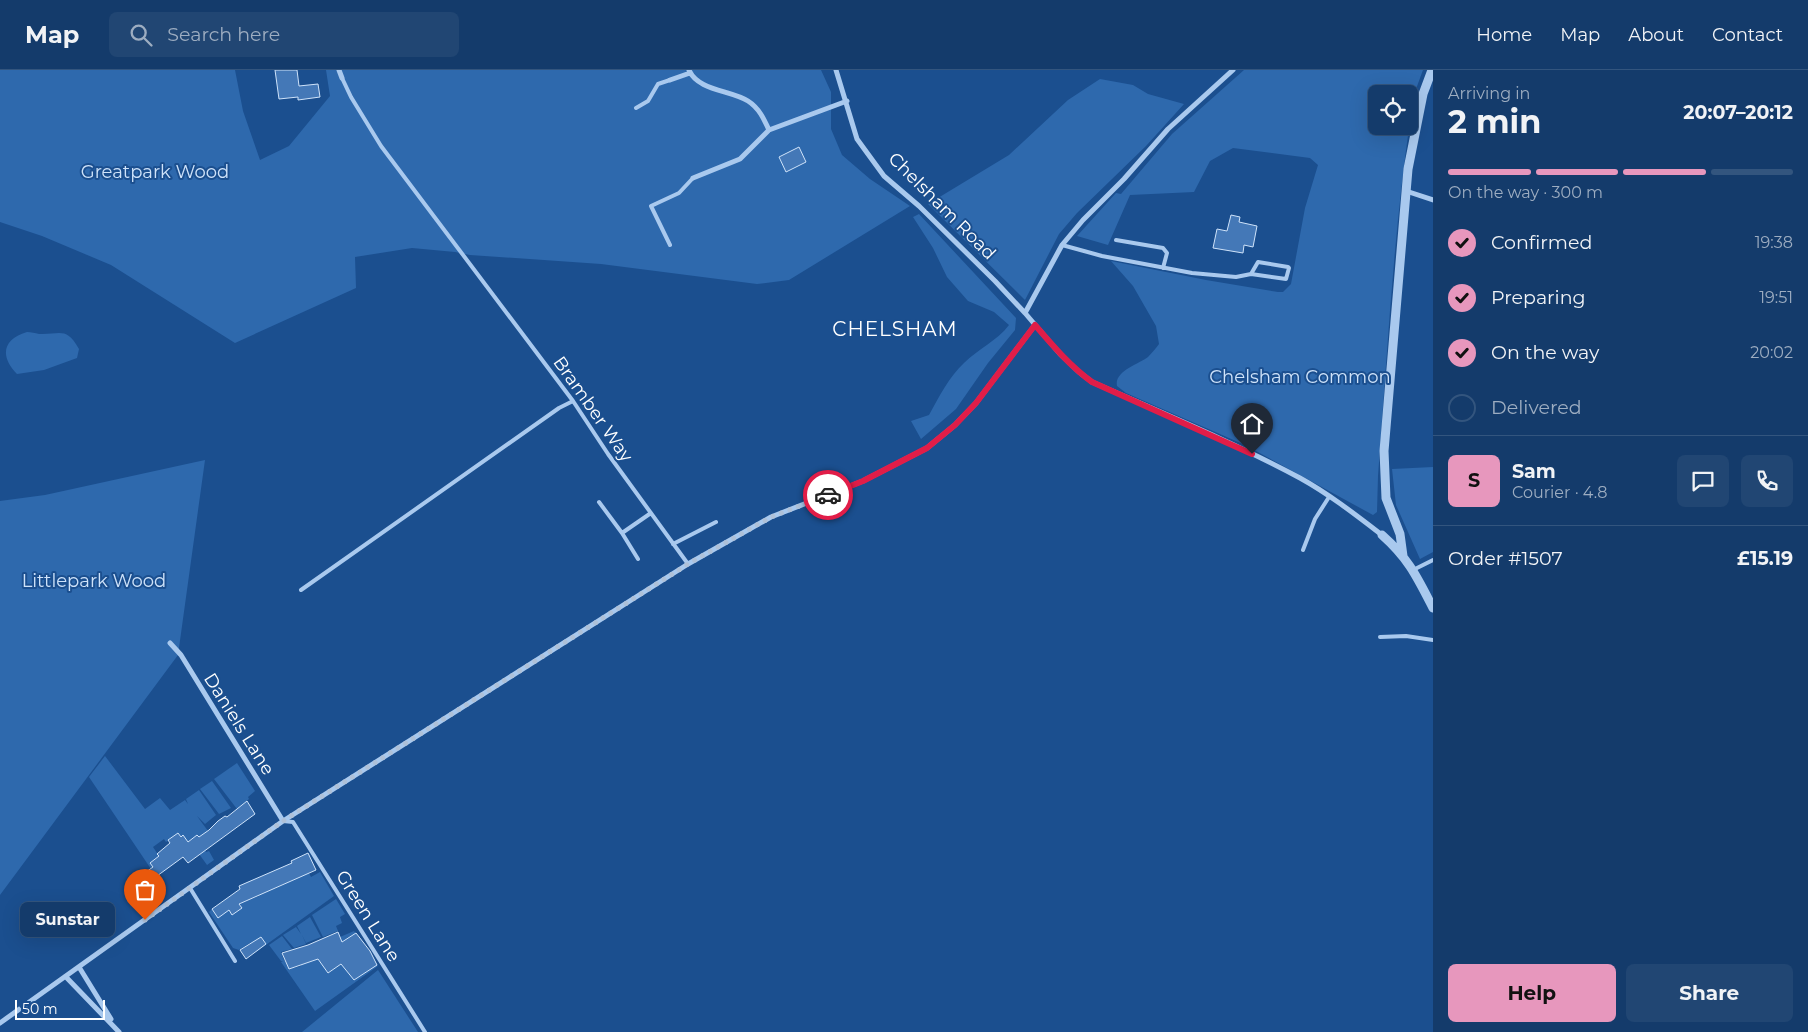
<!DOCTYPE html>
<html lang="en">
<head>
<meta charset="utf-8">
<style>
  :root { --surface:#143b6b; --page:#214673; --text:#f1f3f6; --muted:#9dadc1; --line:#33557e; --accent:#e797bd }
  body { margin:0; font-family:Montserrat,sans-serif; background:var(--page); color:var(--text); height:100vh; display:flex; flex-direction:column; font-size:19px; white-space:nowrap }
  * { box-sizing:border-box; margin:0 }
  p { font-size:16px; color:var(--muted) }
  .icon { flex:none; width:28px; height:28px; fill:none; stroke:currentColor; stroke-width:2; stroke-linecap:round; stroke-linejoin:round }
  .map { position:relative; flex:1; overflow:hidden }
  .panel { display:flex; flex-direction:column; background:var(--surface); width:375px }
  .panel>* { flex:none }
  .buttons { position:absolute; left:1368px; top:15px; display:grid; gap:10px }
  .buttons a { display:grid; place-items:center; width:50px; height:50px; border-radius:8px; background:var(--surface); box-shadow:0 5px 20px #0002,0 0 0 1px var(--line); font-size:25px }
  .scale { position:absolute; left:15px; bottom:12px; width:90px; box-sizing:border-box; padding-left:5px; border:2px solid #fff; border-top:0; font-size:14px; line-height:18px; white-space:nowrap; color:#fff; -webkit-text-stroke:4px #1b4f8f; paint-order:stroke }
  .pin { position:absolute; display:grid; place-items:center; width:42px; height:42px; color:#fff; margin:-51px -21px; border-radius:50% 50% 50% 0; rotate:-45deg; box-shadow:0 0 5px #0007 }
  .pin .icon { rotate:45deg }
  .courier { position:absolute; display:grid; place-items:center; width:50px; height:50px; margin:-25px; border:4px solid #e11d48; border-radius:50%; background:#fff; color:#222; box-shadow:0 1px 6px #0007 }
  .bubble { position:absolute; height:35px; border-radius:8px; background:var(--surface); box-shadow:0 5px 20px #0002,0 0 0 1px var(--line); font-size:16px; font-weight:700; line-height:35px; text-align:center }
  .headline em { font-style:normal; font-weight:700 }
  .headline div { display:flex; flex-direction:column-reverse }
  .headline { display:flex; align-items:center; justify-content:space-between; height:85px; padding:0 15px }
  h1 { font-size:32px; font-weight:700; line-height:38px }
  .bar { display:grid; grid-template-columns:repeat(4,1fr); gap:8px 5px; align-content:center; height:60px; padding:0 15px }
  .bar i { height:6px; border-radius:4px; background:var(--line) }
  .bar .active { background:var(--accent) }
  .bar p { grid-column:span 4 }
  .line { display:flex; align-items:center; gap:12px; padding:0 15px; border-top:1px solid var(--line) }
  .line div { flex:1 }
  .round { display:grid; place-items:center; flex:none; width:52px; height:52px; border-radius:8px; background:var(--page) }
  ol { padding:0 15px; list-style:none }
  li { display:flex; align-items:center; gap:15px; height:55px }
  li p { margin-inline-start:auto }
  li .icon { padding:5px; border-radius:50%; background:var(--accent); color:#111; stroke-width:4 }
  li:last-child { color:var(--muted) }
  li i { width:28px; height:28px; border:2px solid var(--line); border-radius:50% }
  .action { display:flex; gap:10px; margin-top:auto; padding:10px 15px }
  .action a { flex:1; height:58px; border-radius:8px; background:var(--accent); color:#111; font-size:20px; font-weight:700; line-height:58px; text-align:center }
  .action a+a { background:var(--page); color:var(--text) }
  header { display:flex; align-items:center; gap:30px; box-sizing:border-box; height:70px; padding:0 25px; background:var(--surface); border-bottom:1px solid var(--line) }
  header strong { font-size:24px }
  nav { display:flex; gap:28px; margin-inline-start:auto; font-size:18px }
  .search { width:350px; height:45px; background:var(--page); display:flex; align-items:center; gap:12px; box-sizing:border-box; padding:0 18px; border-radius:8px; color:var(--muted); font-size:19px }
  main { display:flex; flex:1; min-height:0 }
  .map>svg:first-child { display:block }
  .green { fill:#2e69ad }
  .building { fill:#4478b7; stroke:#cfe3fa }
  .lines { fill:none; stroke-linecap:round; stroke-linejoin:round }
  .service { stroke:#a9c9ee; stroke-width:4 }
  .minor { stroke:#a9c9ee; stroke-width:5 }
  .tertiary { stroke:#a9c9ee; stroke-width:9 }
  .done { stroke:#afc1d8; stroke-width:5; stroke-dasharray:0 9 }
  .route { stroke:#e11d48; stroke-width:6 }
  .labels { text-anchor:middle; stroke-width:4; stroke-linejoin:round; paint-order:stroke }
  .park-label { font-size:18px; fill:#cfe3fa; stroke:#1b4f8f }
  .street-label { font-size:18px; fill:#fff; stroke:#1b4f8f }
  .quarter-label { font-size:20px; letter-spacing:1px; fill:#fff; stroke:#1b4f8f }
</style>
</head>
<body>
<header>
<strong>Map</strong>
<div class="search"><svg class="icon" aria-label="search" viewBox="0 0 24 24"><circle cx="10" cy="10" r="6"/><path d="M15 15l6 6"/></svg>Search here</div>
<nav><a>Home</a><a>Map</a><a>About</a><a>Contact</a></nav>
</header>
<main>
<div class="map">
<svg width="1433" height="962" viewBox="0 0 1433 962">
  <rect width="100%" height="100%" fill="#1b4f8f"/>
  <!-- green -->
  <path class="green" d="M0,0H235L243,41L260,90L289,76L330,26L326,0H821L831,22V59L842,85L870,109L910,136L789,210L757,214L601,194L470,185L455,182L412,178L355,187L356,218L235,273L111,195L42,166L0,152Z
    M1244,0H1423L1409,38V24H1376V56H1409V50L1410,51C1393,168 1387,288 1378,406L1377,442L1373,445L1245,375L1126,323L1117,316C1114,301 1139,294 1148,287C1152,283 1156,278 1159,274L1156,256L1133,216L1111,191L1206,210L1278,222H1283L1291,214L1305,138L1318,95L1310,88L1233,78L1210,91L1194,122L1130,125L1108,175L1077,166L1116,123L1121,124L1172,64Z
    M1100,9L1133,15L1148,24L1184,34L1146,76L1077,143L1059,164L1025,230L928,134L1009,85L1068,30Z
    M919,144L1016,248L1015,260L988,293L956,339L921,369L911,351L929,345C939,327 949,307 964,293C978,279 997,271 1009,255L994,242L968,231L947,207L933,178L913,147Z
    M27,262C31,262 35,263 39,264C60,265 66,256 79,279L77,288L44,300L17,304C0,287 2,269 27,262Z
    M205,390L178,585L0,825V431L45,425Z
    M1433,397V482L1420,489L1396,435L1392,399Z
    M105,686L145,739L160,728L170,740L185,730L188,734L186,729L199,720L216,745L205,754L197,746L208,761L200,773L206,782L209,781L214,790L207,795L194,777L192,778L183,765L181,767L178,763L166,772L164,769L153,777L159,786L150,793L153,797L151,799L89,707Z
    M237,693L255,721L248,727L249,729L237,739L214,709Z
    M212,711L231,738L219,744L200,719Z
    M308,801L311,807L320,802L334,826L256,882L250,873L239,880L233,878L209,842L212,839L242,838L239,833L248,824L251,829L259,826L257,820L271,814L274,819L285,814L283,809H284L287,813Z
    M336,829L345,844L340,847L342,853L336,856L338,861L323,867L312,845Z
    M310,847L321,867L306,873L302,865L306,874L294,878L283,865L296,857L301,864L297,856Z
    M354,861L369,881L378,896L315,941L281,892L283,891H281L269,875L282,866L292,879L281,882L284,890L291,893L294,898L301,896L299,890L341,872L340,867Z
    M378,900L418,962H302Z"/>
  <!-- building -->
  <path class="building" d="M275,0H297L299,16L318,14L320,27L298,30V27L279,29Z
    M799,77L806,92L786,102L779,87Z
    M1231,145L1240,147L1239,152L1257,156L1253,177L1244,175L1243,183L1213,178L1217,159L1227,161Z
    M247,731L255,744L188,793L183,787L157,806L165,818L157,824L146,810L150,807L146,802L153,797L150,793L159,786L157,784L170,773L168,770L178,763L181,767L183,765L188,772L197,765L199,767L209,760L218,751L225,746L227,747Z
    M308,783L316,800L239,834L242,838L232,845L229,840L218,848L212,839L240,819L239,816L292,793L291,791Z
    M338,862L342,872L356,863L370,881L377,895L354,910L341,894L328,903L318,889L289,899L282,883L308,875Z
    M261,867L266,874L246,889L240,880Z"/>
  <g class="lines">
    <!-- service -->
    <path class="service" d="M342,8L351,27L381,76L573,331L608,384L688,494
      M636,38L648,31L658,14L670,10
      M1116,170L1163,178L1167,183L1163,198
      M670,175L651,136L679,123L693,108
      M1062,175L1102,186L1192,203L1236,207L1251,204L1286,209L1289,198L1288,197L1258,192L1251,204
      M599,432L622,463L651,443
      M622,463L638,489
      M673,474L716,452
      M1303,480L1315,449L1329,427
      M1413,500L1433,490
      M301,520L559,338L573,331
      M1380,567L1406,566L1433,570
      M283,751L293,752L425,962
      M190,818L235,891"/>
    <!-- minor -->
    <path class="minor" d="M339,0L342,8
      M689,0C698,21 731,20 748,31C759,38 764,49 769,60
      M836,0L857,69L884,106L919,136L995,211L1025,243L1060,284L1079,302L1092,312C1162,343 1233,372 1300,408C1329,424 1356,445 1382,465
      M670,10L690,3
      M693,108L740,89L769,60L847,31
      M1406,121L1433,130
      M1025,243L1062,175L1083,150L1124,109L1168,59L1233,0
      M170,573L181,585L283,751
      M79,897L111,949
      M66,907L119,962
      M0,953L283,751L688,494L771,447L863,411L927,378L955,355L976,333L1035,255"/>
    <!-- tertiary -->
    <path class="tertiary" d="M1382,465C1409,489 1417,507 1433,538
      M1403,486L1400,464L1386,428L1384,381L1408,99L1423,24L1432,0"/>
  </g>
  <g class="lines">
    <!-- done -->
    <path class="done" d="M145,850L283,751L688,494L771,447L828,425"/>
    <!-- route -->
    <path class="route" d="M828,425L863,411L927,378L955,355L976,333L1035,255C1053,276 1070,296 1092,312L1252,384"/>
  </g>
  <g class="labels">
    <!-- park labels -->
    <g class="park-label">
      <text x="155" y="108">Greatpark Wood</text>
      <text x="1300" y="313">Chelsham Common</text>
      <text x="94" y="517">Littlepark Wood</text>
    </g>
    <!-- street labels -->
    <g class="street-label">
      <text transform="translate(942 136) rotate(45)" y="6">Chelsham Road</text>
      <text transform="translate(593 339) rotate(55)" y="6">Bramber Way</text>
      <text transform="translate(239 654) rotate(58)" y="6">Daniels Lane</text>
      <text transform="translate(368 846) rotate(58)" y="6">Green Lane</text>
    </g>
    <!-- quarter labels -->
    <g class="quarter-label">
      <text x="895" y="266">CHELSHAM</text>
    </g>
  </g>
</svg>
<div class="buttons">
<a><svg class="icon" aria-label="locate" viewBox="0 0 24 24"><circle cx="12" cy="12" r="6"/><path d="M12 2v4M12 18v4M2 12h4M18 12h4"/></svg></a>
</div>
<div class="scale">50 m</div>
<div class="pin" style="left:145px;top:850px;background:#ea580c"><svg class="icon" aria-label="bag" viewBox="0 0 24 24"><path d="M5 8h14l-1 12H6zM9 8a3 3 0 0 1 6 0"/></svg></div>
<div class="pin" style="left:1252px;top:384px;background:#1f2937"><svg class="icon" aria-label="home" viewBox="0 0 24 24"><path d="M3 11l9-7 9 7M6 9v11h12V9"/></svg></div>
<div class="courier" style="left:828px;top:425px"><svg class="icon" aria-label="car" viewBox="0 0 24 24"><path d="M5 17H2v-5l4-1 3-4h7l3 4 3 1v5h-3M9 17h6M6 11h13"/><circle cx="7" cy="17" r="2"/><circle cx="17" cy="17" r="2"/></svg></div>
<div class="bubble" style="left:20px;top:832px;width:95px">Sunstar</div>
</div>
<section class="panel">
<div class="headline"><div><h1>2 min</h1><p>Arriving in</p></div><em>20:07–20:12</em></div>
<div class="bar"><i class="active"></i><i class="active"></i><i class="active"></i><i></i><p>On the way · 300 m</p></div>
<ol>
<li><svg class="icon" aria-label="check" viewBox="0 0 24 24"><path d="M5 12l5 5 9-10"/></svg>Confirmed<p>19:38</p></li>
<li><svg class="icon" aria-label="check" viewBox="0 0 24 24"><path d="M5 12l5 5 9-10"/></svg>Preparing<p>19:51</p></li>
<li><svg class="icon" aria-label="check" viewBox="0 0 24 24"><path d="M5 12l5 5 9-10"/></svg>On the way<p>20:02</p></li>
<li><i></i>Delivered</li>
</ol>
<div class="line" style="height:90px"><b class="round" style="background:var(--accent);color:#111">S</b><div><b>Sam</b><p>Courier · 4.8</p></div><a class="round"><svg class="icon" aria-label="chat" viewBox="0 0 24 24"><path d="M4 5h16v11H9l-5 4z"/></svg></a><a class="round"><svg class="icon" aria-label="phone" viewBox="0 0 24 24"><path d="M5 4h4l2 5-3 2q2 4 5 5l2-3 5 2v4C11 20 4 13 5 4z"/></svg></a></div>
<div class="line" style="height:65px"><div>Order #1507</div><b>£15.19</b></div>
<div class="action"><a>Help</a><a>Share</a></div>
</section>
</main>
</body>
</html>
